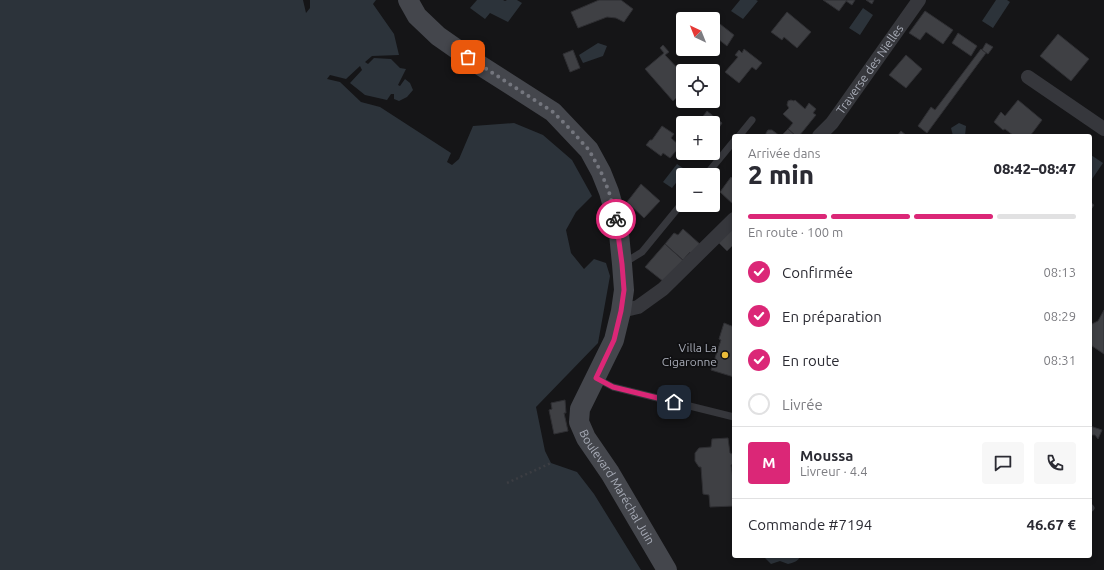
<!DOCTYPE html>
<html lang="fr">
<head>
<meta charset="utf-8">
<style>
  :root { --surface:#fff; --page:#f7f7f7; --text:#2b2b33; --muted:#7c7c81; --line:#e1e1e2; --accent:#db2777 }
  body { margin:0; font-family:Ubuntu,sans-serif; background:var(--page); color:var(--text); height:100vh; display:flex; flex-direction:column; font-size:15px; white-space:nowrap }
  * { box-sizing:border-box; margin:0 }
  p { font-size:13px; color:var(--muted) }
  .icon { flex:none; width:22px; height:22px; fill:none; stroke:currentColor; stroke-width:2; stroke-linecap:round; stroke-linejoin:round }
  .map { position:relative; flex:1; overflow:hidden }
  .details { position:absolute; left:732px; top:134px; width:360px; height:424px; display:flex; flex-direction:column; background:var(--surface); border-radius:4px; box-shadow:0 2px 6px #0003 }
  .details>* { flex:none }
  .needle { width:26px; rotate:317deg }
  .fabs { position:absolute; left:676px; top:12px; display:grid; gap:8px }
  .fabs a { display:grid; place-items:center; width:44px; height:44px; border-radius:4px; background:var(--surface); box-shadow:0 2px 6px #0003; font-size:20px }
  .pin { position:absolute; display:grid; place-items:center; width:34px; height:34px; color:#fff; margin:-17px; border-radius:8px; box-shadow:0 2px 6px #0006 }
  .courier { position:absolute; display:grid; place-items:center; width:40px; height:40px; margin:-20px; border:3px solid #db2777; border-radius:50%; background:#fff; color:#222; box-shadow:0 1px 5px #0007 }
  .head em { font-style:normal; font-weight:800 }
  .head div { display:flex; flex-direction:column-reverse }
  .head { display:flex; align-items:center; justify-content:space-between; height:68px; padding:0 16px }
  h1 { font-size:26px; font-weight:800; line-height:30px }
  .bar { display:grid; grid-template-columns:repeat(4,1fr); gap:6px 4px; align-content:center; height:48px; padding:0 16px }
  .bar i { height:5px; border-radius:3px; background:var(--line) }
  .bar .on { background:var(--accent) }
  .bar p { grid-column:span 4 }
  .line { display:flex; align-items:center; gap:10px; padding:0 16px; border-top:1px solid var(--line) }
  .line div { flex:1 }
  .round { display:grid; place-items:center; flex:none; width:42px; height:42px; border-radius:4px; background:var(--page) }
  ol { padding:0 16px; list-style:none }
  li { display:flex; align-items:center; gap:12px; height:44px }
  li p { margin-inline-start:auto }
  li .icon { padding:4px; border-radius:50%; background:var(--accent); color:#fff; stroke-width:4 }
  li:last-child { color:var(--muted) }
  li i { width:22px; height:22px; border:2px solid var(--line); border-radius:50% }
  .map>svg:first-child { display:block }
  .water { fill:#2c333a }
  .building { fill:#3f4044; stroke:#2f2f33 }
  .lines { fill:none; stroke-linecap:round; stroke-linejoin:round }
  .path { stroke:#3c3e43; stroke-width:2.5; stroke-dasharray:2 3; stroke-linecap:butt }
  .lane { stroke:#36373c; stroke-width:7 }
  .street { stroke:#36373c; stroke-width:14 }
  .secondary { stroke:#44464c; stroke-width:20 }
  .done { stroke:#74767e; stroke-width:4; stroke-dasharray:0 7.2 }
  .route { stroke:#db2777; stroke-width:5 }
  .poi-dot { fill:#eabb39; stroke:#101012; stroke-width:1.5 }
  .labels { text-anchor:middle; stroke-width:3.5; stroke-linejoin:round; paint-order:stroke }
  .street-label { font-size:12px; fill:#a7abb6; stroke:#101012 }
  .poi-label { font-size:12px; fill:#a7abb6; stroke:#101012; text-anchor:end }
</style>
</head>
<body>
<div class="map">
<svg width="1104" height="570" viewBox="0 0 1104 570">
  <rect width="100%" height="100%" fill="#151517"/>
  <!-- water -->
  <path class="water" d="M0,0H303L306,13L310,8V0H376L373,4L394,34L399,55L372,56L365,62L368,64L374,58L391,59L400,68L406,69L398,85L400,86L405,79L410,83L413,90L407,97L399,101L394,99V94H391L387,100L365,95L350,83L362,70L360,66L346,79L330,75L327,79L340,82L361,102L380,107L451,153L447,162L452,165L459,159L473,126L514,123L543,135L572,160L592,196L576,212L566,230L571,253L584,269L594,259L606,263L610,276L598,343L536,407L545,451L551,463L577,472L594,494L641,570H0Z
    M477,0H503L505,1L507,0H517L522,3L508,22L490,13L485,19L470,8Z
    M740,0H756L758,1L743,19L731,11Z
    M996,0H1007L1010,2L993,28L982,21Z
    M863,8L873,15L860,35L849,28Z
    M598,43L607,46L603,56L583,63L579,55Z
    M959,123L966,126L965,136H953L951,128Z
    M1091,155L1103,163L1090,182V156Z
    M677,164L686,170L672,188L663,182Z
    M763,556H800C799,561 793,563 788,564L780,561L771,564Z"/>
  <!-- building -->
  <path class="building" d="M599,0H621L633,9L624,22L616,18L607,17L578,28L571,12Z
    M823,0H847L839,11Z
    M847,0H855L852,5L846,1Z
    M866,0H874L872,4Z
    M925,11L953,30L943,44L926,32L920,40L909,33Z
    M787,12L811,32L797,48L784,37L782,40L771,32Z
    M720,24L734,35L727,46L713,35Z
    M958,33L977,46L971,56L952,43Z
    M1058,34L1089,59L1071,81L1040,56Z
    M986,43L993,47L988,54L982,50Z
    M663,45L669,52L665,55L683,74V92L673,101L645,69L664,53L660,48Z
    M744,49L762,63L756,70L752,67L739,83L725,72L738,57L735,55L739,50L742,53Z
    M981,49L986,53L927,133L918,126L931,107L935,110Z
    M573,50L580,68L570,72L563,54Z
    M906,55L922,69L906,88L889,75Z
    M791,100L794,101L795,100L805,109L809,103L816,109L813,113L816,115L799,136H796L788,129L793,123L783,114L789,108L787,105L788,101Z
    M1018,100L1042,120L1030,136H1014L1005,129L1003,130L994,122L1001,112L1005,116Z
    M707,111L722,123L713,137V123H700L703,120L701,119Z
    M662,126L674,134L671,138L680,146L670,158L663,153L661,156L646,145L650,140H652Z
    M788,129L796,136H781Z
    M768,130H772L780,136H766V133Z
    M901,131L907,136H897Z
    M731,177L734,180V205L720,192Z
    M641,184L660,201L644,218L627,202Z
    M1090,202L1094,205L1090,211Z
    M683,229L701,245L692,254L690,252L683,260L665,244L674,233L678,235Z
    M730,229L734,231V244L727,251L717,241Z
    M665,244L685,262L664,282L645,267Z
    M1104,310V354L1092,346L1090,342V328L1092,324L1098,321Z
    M724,323L734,327V377L711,370L721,340L719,339Z
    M565,400L566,413H564L568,431L554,434L549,410L552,409L551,403Z
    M1090,426L1102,430L1098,439L1095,435H1090Z
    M728,438L730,453L734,455V464L731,465L734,486V506L710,507L709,495L703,494L701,467H699L695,461V453L699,448L711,447L712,439Z"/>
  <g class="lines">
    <!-- path -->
    <path class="path" d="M507,483L551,463"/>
    <!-- lane -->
    <path class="lane" d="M739,136L752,120
      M706,175L734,141
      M624,263L642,252L683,202
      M596,378L613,387L734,417
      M1090,507L1091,508"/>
    <!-- street -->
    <g class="street">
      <path d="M1028,77L1104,129"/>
      <path id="s1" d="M819,136L832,123L919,0"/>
      <path d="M621,311L638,307L663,289L734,219"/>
    </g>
    <!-- secondary -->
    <path class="secondary" id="s2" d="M408,0L417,16L438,36L478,64L553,112L589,150L601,172L609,192L618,224L622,264L624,290L621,311L614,340L580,409L579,422L586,438L610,473L667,570"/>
  </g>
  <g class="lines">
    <!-- done -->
    <path class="done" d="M468,57L553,112L569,128L589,150L601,172L609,192L616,219"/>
    <!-- route -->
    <path class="route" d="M616,219L622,264L624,290L621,311L614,340L596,378L613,387L674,402"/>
  </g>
  <!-- markers -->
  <circle class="poi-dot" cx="725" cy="355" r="4"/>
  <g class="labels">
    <!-- street labels -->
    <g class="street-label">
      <text dy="4" stroke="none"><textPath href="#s1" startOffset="84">Traverse des Nielles</textPath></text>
      <text dy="4" stroke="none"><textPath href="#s2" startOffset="600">Boulevard Maréchal Juin</textPath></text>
    </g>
    <!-- poi labels -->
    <g class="poi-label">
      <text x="717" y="352">Villa La<tspan x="717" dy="14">Cigaronne</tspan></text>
    </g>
  </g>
</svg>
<div class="fabs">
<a><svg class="needle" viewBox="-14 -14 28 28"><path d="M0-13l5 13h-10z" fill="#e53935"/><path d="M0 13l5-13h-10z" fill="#7c7c81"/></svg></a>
<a><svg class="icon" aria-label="locate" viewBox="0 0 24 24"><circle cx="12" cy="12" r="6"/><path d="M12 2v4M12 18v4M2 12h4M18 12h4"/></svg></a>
<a>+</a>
<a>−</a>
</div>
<div class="pin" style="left:468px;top:57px;background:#ea580c"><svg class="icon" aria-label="bag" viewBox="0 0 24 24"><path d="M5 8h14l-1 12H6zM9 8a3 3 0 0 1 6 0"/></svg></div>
<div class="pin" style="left:674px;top:402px;background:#1f2937"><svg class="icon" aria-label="home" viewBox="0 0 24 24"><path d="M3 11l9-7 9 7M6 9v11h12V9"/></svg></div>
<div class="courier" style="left:616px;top:219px"><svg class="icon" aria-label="bike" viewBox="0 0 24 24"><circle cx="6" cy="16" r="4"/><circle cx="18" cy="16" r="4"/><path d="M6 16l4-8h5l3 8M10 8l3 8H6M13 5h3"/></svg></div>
<section class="details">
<div class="head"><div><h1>2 min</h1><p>Arrivée dans</p></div><em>08:42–08:47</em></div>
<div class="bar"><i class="on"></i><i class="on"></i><i class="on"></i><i></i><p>En route · 100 m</p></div>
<ol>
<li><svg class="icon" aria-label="check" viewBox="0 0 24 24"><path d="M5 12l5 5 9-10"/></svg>Confirmée<p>08:13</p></li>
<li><svg class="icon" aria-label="check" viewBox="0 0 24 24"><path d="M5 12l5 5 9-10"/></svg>En préparation<p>08:29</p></li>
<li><svg class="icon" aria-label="check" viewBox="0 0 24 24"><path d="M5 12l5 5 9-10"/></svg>En route<p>08:31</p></li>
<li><i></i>Livrée</li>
</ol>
<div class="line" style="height:72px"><b class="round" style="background:var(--accent);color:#fff">M</b><div><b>Moussa</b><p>Livreur · 4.4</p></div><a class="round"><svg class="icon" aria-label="chat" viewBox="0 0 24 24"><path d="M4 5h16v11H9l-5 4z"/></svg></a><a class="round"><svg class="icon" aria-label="phone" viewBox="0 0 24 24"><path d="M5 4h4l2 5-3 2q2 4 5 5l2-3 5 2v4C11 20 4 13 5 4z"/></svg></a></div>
<div class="line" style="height:52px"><div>Commande #7194</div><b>46.67 €</b></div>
</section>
</div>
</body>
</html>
